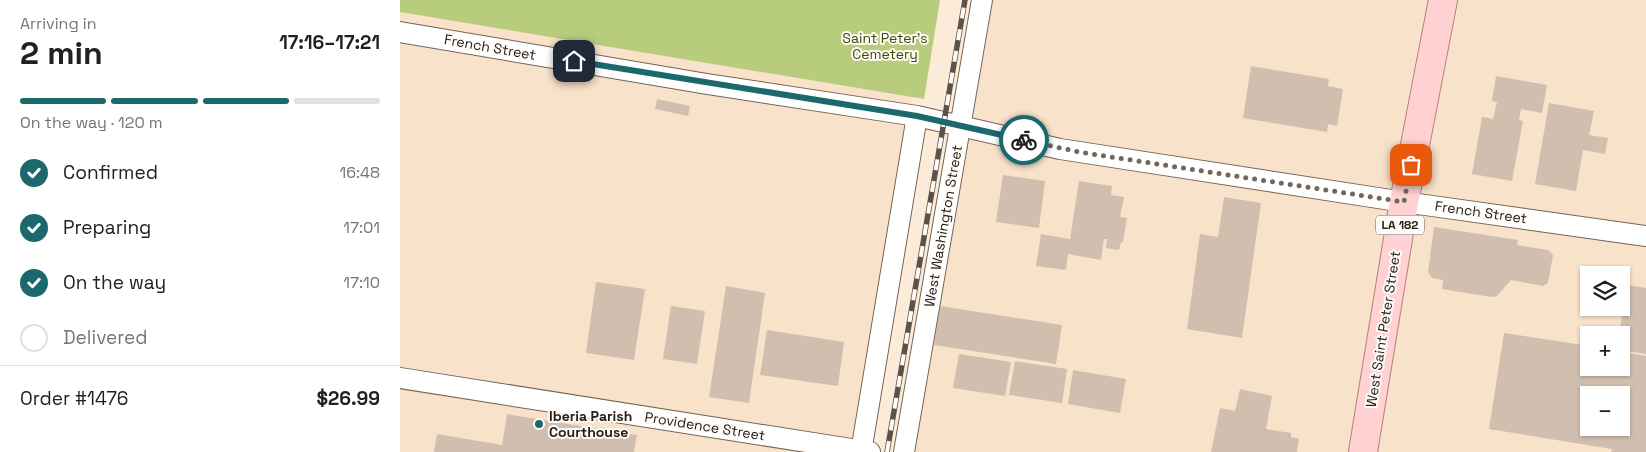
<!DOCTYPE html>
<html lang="en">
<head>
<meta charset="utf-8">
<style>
  :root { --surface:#fff; --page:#f6f6f6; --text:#202124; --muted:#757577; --line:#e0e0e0; --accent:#1c696d }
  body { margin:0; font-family:"Space Grotesk",sans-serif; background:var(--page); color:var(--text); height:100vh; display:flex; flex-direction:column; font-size:19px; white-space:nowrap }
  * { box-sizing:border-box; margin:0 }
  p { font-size:16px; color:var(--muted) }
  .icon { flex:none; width:28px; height:28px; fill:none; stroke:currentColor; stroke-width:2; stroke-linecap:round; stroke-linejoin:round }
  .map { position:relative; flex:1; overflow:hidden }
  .details { display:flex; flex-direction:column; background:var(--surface); width:400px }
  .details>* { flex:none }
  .fabs { position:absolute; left:1180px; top:266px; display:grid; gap:10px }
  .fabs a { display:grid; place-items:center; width:50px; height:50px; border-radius:0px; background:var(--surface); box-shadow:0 1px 4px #0004; font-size:25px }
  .pin { position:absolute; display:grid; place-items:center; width:42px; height:42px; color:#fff; margin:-21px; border-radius:10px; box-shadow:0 2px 8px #0006 }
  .courier { position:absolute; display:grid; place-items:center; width:50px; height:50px; margin:-25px; border:4px solid #1c696d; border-radius:50%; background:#fff; color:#222; box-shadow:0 1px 6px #0007 }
  .headline em { font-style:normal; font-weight:800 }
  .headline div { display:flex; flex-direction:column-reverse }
  .headline { display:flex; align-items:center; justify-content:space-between; height:85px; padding:0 20px }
  h1 { font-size:32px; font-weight:800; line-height:38px }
  .bar { display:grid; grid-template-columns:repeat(4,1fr); gap:8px 5px; align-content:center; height:60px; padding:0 20px }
  .bar i { height:6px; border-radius:4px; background:var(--line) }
  .bar .current { background:var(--accent) }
  .bar p { grid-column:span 4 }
  .line { display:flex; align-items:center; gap:12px; padding:0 20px; border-top:1px solid var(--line) }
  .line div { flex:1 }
  ol { padding:0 20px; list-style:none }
  li { display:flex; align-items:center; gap:15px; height:55px }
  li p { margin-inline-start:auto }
  li .icon { padding:5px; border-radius:50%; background:var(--accent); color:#fff; stroke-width:4 }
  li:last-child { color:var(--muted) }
  li i { width:28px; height:28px; border:2px solid var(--line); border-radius:50% }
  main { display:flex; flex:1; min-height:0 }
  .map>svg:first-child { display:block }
  .built { fill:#f9e2ca; fill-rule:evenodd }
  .green { fill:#b8cc7d }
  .building { fill:#d0bfae; fill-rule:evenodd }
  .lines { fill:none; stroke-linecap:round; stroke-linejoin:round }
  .minor-casing { stroke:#746455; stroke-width:22 }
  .primary-casing { stroke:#b37f7f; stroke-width:30 }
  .minor { stroke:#fff; stroke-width:20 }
  .primary { stroke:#ffd1d3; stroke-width:28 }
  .rail-casing { stroke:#5b5249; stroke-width:5.5 }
  .rail { stroke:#fffbf8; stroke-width:4; stroke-dasharray:11; stroke-linecap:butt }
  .done { stroke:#71675d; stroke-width:5; stroke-dasharray:0 9 }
  .route { stroke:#1c696d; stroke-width:6 }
  .poi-dot { fill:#1c696d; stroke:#fffbf8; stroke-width:2 }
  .labels { text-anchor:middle; stroke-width:4; stroke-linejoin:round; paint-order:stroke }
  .shield { fill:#fffbf8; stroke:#67625c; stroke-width:1 }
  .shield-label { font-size:12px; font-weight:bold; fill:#262019 }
  .park-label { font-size:14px; fill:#3e4b00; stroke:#fffbf8 }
  .street-label { font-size:14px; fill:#262019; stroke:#fffbf8 }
  .poi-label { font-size:14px; font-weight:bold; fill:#262019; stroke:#fffbf8; text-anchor:start }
</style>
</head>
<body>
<main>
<section class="details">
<div class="headline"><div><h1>2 min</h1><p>Arriving in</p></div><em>17:16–17:21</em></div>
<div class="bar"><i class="current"></i><i class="current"></i><i class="current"></i><i></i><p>On the way · 120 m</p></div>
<ol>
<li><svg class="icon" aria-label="check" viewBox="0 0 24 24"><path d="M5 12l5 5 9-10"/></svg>Confirmed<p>16:48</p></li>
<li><svg class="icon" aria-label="check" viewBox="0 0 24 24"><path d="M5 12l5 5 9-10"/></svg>Preparing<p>17:01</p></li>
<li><svg class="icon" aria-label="check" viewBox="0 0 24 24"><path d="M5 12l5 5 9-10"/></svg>On the way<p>17:10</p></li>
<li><i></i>Delivered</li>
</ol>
<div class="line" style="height:65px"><div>Order #1476</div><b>$26.99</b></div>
</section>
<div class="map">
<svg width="1246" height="452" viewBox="0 0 1246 452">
  <rect width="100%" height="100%" fill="#fdebda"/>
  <!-- built -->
  <path class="built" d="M0,0H526L461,452H0Z
    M587,0H1246V452H514ZM1189,275H1221V308H1189ZM1189,335H1221V368H1189ZM1189,395H1221V428H1189Z"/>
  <!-- green -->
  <path class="green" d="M0,0H540L524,99L0,12Z"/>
  <!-- building -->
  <path class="building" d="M851,66L929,79L928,86L943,89L937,126L928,124L927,132L843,118Z
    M1096,76L1147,85L1142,113L1121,109L1119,120L1123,121L1112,181L1072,174L1082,117L1093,119L1097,102L1092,101Z
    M257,99L290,106L288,116L255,109Z
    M1149,103L1194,111L1189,135L1208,138L1205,154L1183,150L1176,191L1135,184Z
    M603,175L645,181L639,228L596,222Z
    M679,181L712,186L711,195L724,197L720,217L727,218L723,242H721L719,250L706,248L707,239H704L701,260L668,254L666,270L636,266L641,234L670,239Z
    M824,197L861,203L842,338L787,329L800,234L818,237Z
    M1034,227L1118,240L1117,245L1148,250L1153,255L1148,283L1143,286L1111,280L1097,296L1091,297L1042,289L1043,280L1032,278L1028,272Z
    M196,282L245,289L234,360L186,353Z
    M1227,285L1246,288V354L1221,350L1219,335Z
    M326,286L365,293L349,403L309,397Z
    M271,306L305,311L297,364L263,359Z
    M540,306L662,325L656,364L534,345Z
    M367,330L444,342L438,386L360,375Z
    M1104,333L1189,346V368H1221V352L1246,356V452H1211L1212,449L1089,429ZM1189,395H1221V428H1189Z
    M559,354L611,362L605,396L553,388Z
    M615,361L667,369L662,403L609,395Z
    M673,370L726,379L720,413L668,404Z
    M840,389L872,396L866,429L891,433V437L899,439L897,452H811L820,408L835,411Z
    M107,414L237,435L234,452H34L37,434L102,445Z"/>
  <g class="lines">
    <defs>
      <path id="minor" d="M0,32L307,84L517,116L660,149L1004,202L1246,236
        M0,378L470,452
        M461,452L517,116
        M504,452L582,0"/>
      <path id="primary" d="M963,452L1004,202L1043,0"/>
    </defs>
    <!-- minor casing -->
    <use href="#minor" class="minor-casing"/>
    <!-- primary casing -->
    <use href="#primary" class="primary-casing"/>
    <!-- minor -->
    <use href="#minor" class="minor"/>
    <!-- primary -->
    <use href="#primary" class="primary"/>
    <defs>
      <path id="rail" d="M487,452L565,0"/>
    </defs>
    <!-- rail casing -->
    <use href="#rail" class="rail-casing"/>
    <!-- rail -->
    <use href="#rail" class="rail"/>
  </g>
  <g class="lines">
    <!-- done -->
    <path class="done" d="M624,140L679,152L1004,202L1011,165"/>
    <!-- route -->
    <path class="route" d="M174,61L517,116L624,140"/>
  </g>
  <!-- markers -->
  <circle class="poi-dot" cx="139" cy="424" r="5"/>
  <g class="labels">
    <!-- shield labels -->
    <rect class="shield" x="976" y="215.5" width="48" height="19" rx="4"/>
    <g class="shield-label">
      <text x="1000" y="229">LA 182</text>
    </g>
    <!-- park labels -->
    <g class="park-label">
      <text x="485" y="43">Saint Peter's<tspan x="485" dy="16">Cemetery</tspan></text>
    </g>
    <!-- street labels -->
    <g class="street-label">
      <text transform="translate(90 47) rotate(10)" y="5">French Street</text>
      <text transform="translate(1081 212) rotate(8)" y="5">French Street</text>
      <text transform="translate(543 226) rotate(-80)" y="5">West Washington Street</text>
      <text transform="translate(983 329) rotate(-81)" y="5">West Saint Peter Street</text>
      <text transform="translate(305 426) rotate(9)" y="5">Providence Street</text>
    </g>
    <!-- poi labels -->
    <g class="poi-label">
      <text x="149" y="421">Iberia Parish<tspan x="149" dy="16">Courthouse</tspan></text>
    </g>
  </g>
</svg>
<div class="fabs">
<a><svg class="icon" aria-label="layers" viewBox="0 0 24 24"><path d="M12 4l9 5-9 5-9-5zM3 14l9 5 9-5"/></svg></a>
<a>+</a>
<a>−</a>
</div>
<div class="pin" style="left:1011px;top:165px;background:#ea580c"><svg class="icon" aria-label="bag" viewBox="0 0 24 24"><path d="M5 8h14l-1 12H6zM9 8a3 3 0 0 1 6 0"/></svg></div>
<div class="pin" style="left:174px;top:61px;background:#1f2937"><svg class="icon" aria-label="home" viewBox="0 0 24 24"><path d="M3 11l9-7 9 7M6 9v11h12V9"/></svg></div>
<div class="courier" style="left:624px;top:140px"><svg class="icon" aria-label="bike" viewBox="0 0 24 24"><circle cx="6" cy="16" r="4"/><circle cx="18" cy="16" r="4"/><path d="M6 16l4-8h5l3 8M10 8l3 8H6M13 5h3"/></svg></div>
</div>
</main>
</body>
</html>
